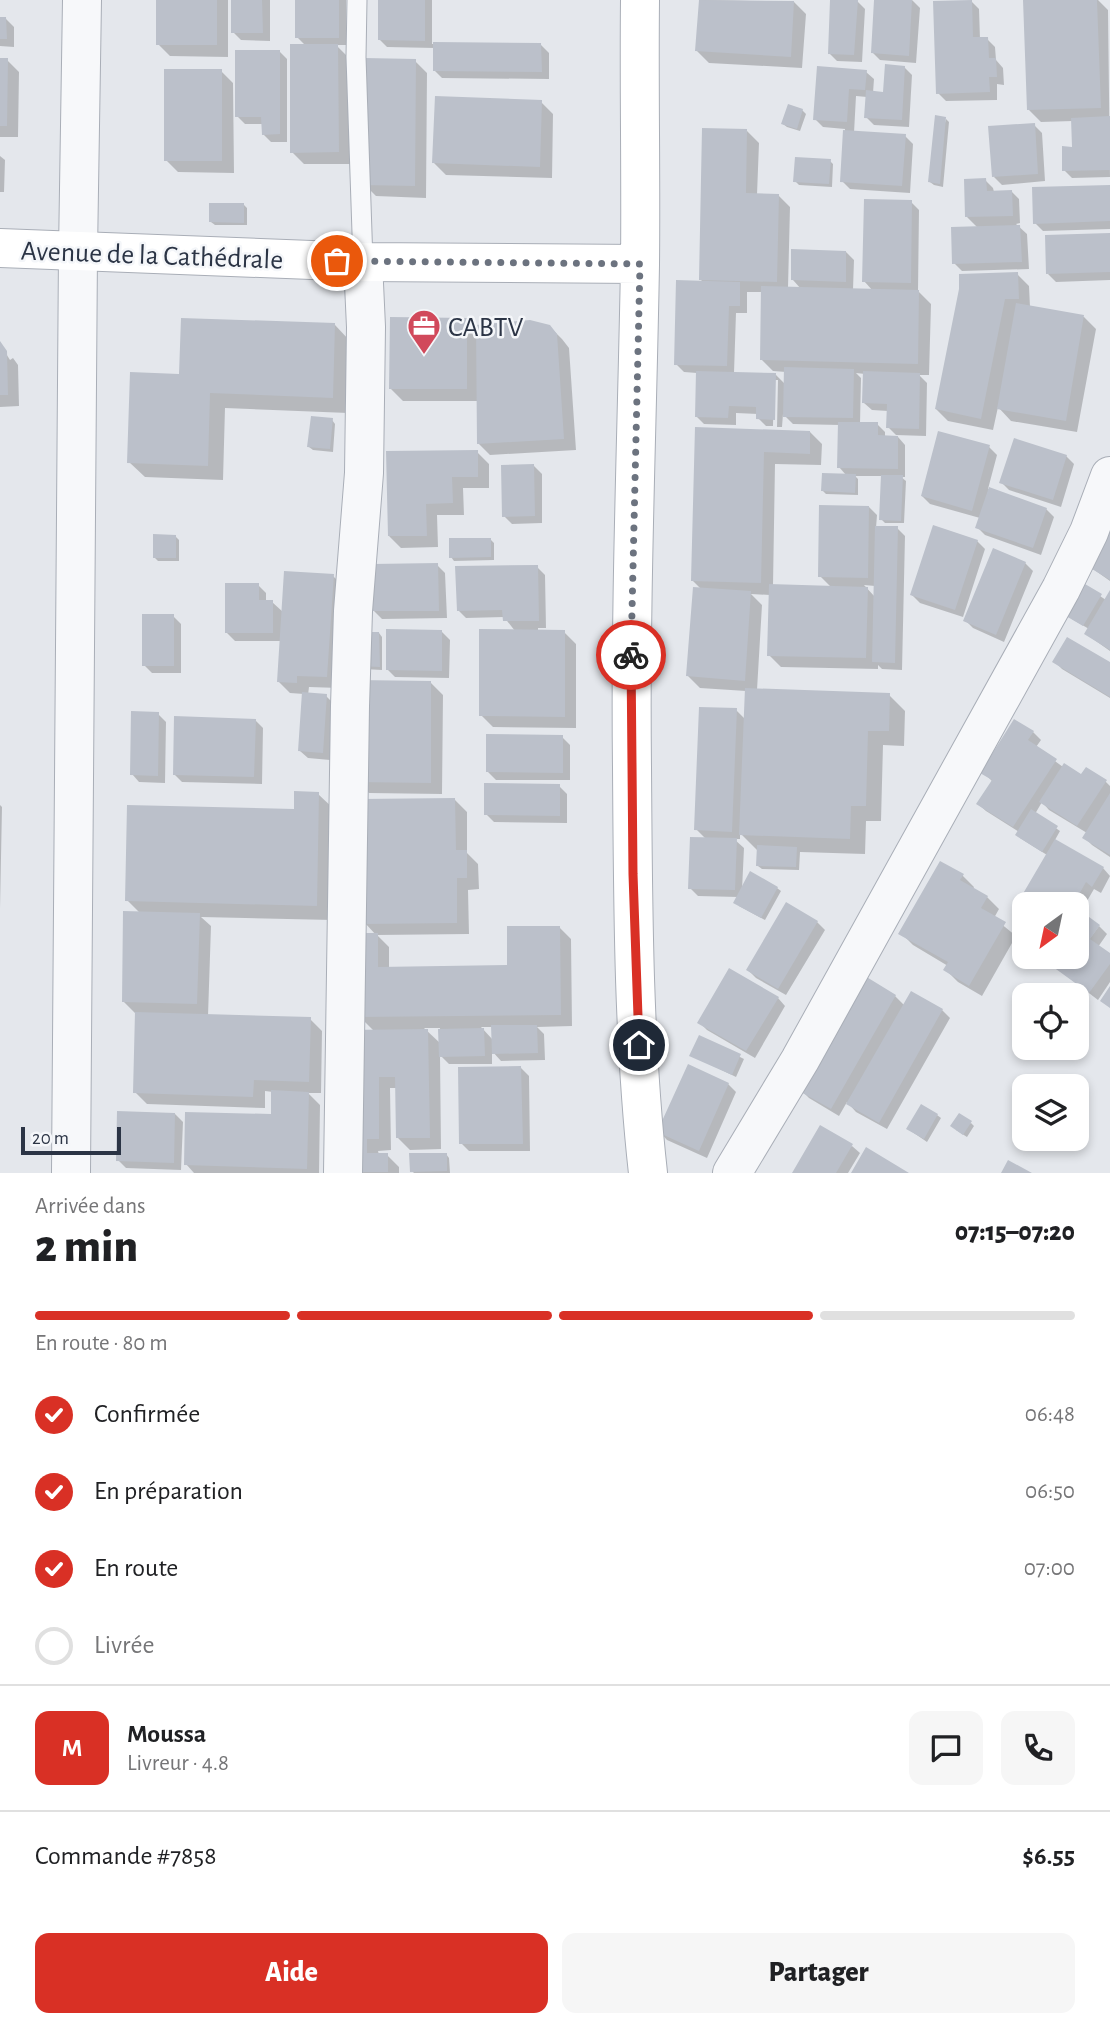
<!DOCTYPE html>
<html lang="fr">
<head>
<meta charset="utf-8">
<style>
  :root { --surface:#fff; --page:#f6f6f6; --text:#202124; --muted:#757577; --line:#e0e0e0; --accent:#d93025 }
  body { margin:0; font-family:"Alegreya Sans",sans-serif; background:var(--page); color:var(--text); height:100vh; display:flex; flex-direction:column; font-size:26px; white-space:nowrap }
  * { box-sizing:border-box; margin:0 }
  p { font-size:23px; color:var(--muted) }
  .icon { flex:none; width:38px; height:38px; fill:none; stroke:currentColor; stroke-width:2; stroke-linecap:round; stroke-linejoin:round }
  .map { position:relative; height:1173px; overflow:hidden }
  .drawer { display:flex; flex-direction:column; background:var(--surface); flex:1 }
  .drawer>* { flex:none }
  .needle { width:46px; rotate:213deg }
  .tools { position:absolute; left:1012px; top:892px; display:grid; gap:14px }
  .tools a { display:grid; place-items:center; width:77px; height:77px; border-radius:14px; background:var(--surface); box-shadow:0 4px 10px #0003; font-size:35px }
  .scale { position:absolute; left:21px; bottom:18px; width:100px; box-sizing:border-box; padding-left:7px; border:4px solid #2b3445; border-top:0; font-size:19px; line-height:24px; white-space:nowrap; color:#2b3445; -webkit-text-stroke:5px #f4f6f9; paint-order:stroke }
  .pin { position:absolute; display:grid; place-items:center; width:60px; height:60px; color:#fff; margin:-30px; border:4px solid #fff; border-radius:50%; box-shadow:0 2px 7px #0007 }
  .courier { position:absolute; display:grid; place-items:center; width:70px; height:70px; margin:-35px; border:5px solid #d93025; border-radius:50%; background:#fff; color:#222; box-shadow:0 2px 9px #0007 }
  .headline em { font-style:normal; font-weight:800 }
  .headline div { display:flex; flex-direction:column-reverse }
  .headline { display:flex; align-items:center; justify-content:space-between; height:119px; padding:0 35px }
  h1 { font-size:46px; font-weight:800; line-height:52px }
  .bar { display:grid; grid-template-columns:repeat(4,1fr); gap:10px 7px; align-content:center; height:84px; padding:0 35px }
  .bar i { height:9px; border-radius:5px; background:var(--line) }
  .bar .active { background:var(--accent) }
  .bar p { grid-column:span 4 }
  .line { display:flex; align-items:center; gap:18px; padding:0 35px; border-top:2px solid var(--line) }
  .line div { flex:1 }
  .round { display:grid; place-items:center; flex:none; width:74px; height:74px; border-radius:14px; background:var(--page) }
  ol { padding:0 35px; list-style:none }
  li { display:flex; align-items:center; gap:21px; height:77px }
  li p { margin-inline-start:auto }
  li .icon { padding:7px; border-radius:50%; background:var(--accent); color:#fff; stroke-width:4 }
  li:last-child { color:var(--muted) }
  li i { width:38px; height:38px; border:4px solid var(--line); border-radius:50% }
  .action { display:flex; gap:14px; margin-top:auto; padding:14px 35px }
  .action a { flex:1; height:80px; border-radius:14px; background:var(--accent); color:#fff; font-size:28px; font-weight:800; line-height:80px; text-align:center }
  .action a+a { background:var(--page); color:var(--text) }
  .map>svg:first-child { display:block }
  .shadow { fill:#0003; fill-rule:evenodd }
  .building { fill:#bbc0ca }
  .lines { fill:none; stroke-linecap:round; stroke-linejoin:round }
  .lane-casing { stroke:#a9aeb7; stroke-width:21 }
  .street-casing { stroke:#a9aeb7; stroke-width:40 }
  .secondary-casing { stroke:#a9aeb7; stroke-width:40 }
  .lane { stroke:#f7f8fa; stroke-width:19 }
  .street { stroke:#f7f8fa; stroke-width:38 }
  .secondary { stroke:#fff; stroke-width:38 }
  .done { stroke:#6c737f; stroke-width:7; stroke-dasharray:0 12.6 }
  .route { stroke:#d93025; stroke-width:9 }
  .labels { text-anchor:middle; stroke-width:5; stroke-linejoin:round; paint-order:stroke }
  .street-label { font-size:28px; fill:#2b3445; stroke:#f4f6f9 }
  .poi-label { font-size:28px; fill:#2b3445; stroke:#f4f6f9; text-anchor:start }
</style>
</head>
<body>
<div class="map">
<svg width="1110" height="1173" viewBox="0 0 1110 1173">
  <rect width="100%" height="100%" fill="#e4e7ec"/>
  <!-- shadow -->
  <path class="shadow" d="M157,0H228V57L170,56L158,44Z
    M233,0H270V41L241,40L233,32Z
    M297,0H346V45H336L349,58L350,164H304L292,152L306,46L297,37Z
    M380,0H432V44L541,45L549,53V79L442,78L434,70L435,48L387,47L379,39Z
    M700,0L794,2L806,14L802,68L709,63L697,51Z
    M832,0L857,1L865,9L862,62L837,61L829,53Z
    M876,0H912L920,8L916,63L880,60L872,52Z
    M1025,0H1098L1108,10L1110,177L1072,178L1064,170L1074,148L1073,121L1041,122L1029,110Z
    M971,1L979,9L980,39H987L995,47L996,60L1003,68L1004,85L997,84V100L946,101L938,93Z
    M0,19H6L14,27V47L0,46Z
    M279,51L287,59V142H271L263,134V124H245L237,116Z
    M0,60H7L19,72L18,137H0Z
    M415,61L427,73L426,198L376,196L364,184Z
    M904,67L912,75L909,127L874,125L866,117L867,97L856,96L854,133L905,136L913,144L910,193L850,189L842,181L845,129L823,127L815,119L866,72L874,79L873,93H885Z
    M221,71L233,83L234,173L178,172L166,160Z
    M541,102L553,114L552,178L446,175L434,163Z
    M802,110L806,114L800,131L787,127L783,124Z
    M946,119L949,122L943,187L934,185L930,182Z
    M1034,125L1042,133L1045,181L1002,185L994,177Z
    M747,131L759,143L757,195H778L790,207L788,288L801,289L793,280L846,252L854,260L853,290L873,291L864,281L911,202L919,210L918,291L931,304L929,375H919L927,383L926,436L896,435L888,427V411L872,410L864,403L865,374L856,373L861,378L860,424H877L885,432V437H898L905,445V477H901L906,481L904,523H885L881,519L882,476H855L858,479V495L826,494L823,491L846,475L839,467L840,425L793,424L783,414L782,427H777L778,380H774L773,426H766L758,418V414L736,413V425L704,424L696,416L697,373L684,372L676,364L704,283L700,279ZM747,292H763L761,359L773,371L786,372V385L776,375L734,373L736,313H747Z
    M0,156L5,160L4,192H0Z
    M830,161L833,164L832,187L799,185L795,181Z
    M985,180L993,188L994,192L1011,191L1019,199L1020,223L1016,224L1027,234L1029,269L962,271L954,263L978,228L967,217Z
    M1110,187V229L1043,231L1035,223Z
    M244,205L247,208V225H215L211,222Z
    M1110,234V280L1056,282L1048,274Z
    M1017,274L1029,286L1030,307L1084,317L1096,329L1077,432L1011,421L998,407L993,430L948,421L936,409Z
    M467,319L478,331L549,326L562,339L569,348L576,450L490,455L478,443V401H403L391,389Z
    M335,325L350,341L348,413L225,408L223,480L145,477L129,462L181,376Z
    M0,344L10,360L13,358L18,365L19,406L0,407Z
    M332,420L335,424L333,452L313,450L309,447Z
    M696,429L810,432L822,444L821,465L775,464L773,586L831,587L820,576L869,507L877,515L876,528H897L905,536L902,670L882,669L878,665V669L781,667L769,655L770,595L751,594L762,605L757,690L889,695L905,711L904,746L883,745L881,821H866L865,854L800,852L799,870L762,869L758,866L757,850L740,833V839H734L744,848L742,890L777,888L781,891L765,920L739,906L738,897L698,896L690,888L706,839L696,829L736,710L745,719L746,691L700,688L688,676L701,589L693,581ZM864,585L875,586V597Z
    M989,447L997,455L988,489L1046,509L1054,517L1041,555L985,535L977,527L980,518L930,504L922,496Z
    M477,452L489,464V488H463L464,515H437L438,547L401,548L389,536Z
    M1066,456L1074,464L1061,507L1009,490L1001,482Z
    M534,466L542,474V523L512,524L504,516Z
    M1110,524V581L1086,564Z
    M175,536L179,540V561H158L154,557Z
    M491,540L494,543V560L454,561L451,557Z
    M977,541L985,549L963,617L920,603L912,595Z
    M1025,563L1033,571L1004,642L973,628L965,620Z
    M437,565L445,573L447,618L382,619L374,611Z
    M537,567L545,575L546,628H538V631L564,632L576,644V728L493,727L481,715L515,631L504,617L466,618L458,610Z
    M333,576L345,588L339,688L309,687L308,695L326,696L334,704L330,760L308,758L300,751L304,694L290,693L278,681L281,641H235L227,633L258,585L266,593V602H272L283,612Z
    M1085,586L1106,600L1110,593V651L1086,634L1089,629L1072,619Z
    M173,616L181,624V673H152L144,665Z
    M442,632L450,640L449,678L395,677L387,669Z
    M379,633L382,637V670L363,669Z
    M1054,661L1110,664V698L1062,669Z
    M431,683L443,695L442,794L369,793L357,781Z
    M158,714L166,722L165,783L139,782L132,774Z
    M255,720L263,728L262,784L182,782L174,774Z
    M1033,732L1041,740L1036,747L1063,767L1082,777L1105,781L1110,786V857L1092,845L1084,837L1087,833L1049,810L1042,802L1035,814L1060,831L1055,840L1103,868L1110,876L1101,893L1094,889L1076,920V905H1032L1024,897L1047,855L1020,838L1019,832L986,811L978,804L993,782L983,772Z
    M562,737L570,745V780H496L488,772Z
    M559,786L567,794V823L494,822L486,814Z
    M318,794L334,809L332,920L201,917L211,926L208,1016L310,1019L322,1031L321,1093H308L320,1105L319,1173H194L186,1164L273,1116V1092L265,1091V1108L147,1104L135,1092V1013L123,1001L140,913L127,900L296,811Z
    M455,800L467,812V853L478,864L479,889L468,890L469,934L377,935L389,947V968L509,967L559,927L571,939L572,1026L537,1027L544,1034L545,1060L501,1061L492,1051V1064H449L440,1055L441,1149L410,1150L398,1138L397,1088H390L391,1150L378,1151L379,1155H387L399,1167V1173H347L375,1032L360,1017L376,935L365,923ZM481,1027H493V1040ZM424,1028H440L441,1044Z
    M0,805L2,807L0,909Z
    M962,875L974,887L973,889L987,897L999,909L994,918L1016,936L982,996L958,982L946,970L948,966L913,945L901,933Z
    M817,922L825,930L786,995L756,978L748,970Z
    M1099,926L1107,934L1098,947L1110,955V982L1098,1000L1051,964L1076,957Z
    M1039,957H1050L1047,962Z
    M912,993L942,1010L950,1018L887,1129L856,1112L847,1102L839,1116L809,1098L801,1090L895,996L905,1006Z
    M778,998L785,1006L755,1058L707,1030L699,1022Z
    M700,1037L744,1059L736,1077L691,1055Z
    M521,1068L529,1076L530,1151H469L461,1143Z
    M728,1084L736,1092L707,1158L667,1140L660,1132Z
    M175,1114L183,1122L181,1170L126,1168L118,1160Z
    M937,1115L941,1118L927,1142L908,1129Z
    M971,1123L974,1126L967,1137L956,1130Z
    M852,1146L860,1153L848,1173H794Z
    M446,1154L449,1158L450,1173H414L412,1171Z"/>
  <!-- building -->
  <path class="building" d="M156,0H217V45H156Z
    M231,0H262L263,33H231Z
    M295,0H339V38H295Z
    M378,0H425V41L378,40Z
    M699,0L794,1L791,57L695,51Z
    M830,0H858L854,55L828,54Z
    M874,0H912L909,56L871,53Z
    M972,0L973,37H988L989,58H996L997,77H989L990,92L936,94L933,1Z
    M1023,0H1097L1101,108L1027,110Z
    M0,17H6L7,39H0Z
    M433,42L541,43L542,72L433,71Z
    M290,44H338L339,152L290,153Z
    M235,50H280V134L262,135L261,117H235Z
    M0,58H8L7,126H0Z
    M364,58L416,59L415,186L362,185Z
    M885,64L905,66L902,120L864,118L866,90L883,92Z
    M817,66L867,70L865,90L849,89L847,122L813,120Z
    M164,69H222V161H164Z
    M435,96L542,100L540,167L432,163Z
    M788,104L803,109L797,129L781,124Z
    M935,115L946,117L940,184L928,182Z
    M1110,116V170L1062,171V146L1072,147L1071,118Z
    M1035,123L1038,174L992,177L988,126Z
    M702,128L747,129L746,193L779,194L777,282L699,280Z
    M843,130L906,134L902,186L840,182Z
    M795,157L831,159L829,184L793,182Z
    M986,178L987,191L1012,190L1013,216L965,217L964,179Z
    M1110,185V221L1033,224L1032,187Z
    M864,199L912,200L911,283L862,282Z
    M209,203H244V223L209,222Z
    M1020,225L1022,262L952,264L951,227Z
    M1110,233V272L1046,274L1045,235Z
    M791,249L846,251V282L791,280Z
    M1018,272L1019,299H1005L981,419L935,409L959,289V274Z
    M676,280L740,282V306H729L727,366L674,365Z
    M761,286L919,290L918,364L760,360Z
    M1016,303L1084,315L1066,421L997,409Z
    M390,317L467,318V389H389Z
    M181,318L335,323L333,398L210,393L208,466L127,463L130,372L179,374Z
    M530,320L550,325L557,334L564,439L477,444L476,325Z
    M0,341L7,351L8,395H0Z
    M784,367L854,369L853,418L783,417Z
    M696,371L776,373L775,420L756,419V407L729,406L728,418L695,417Z
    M863,371L920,373L919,429L886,428L887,404L862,403Z
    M311,416L333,418L330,449L307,447Z
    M838,422H878V435L898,436V469L837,468Z
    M695,427L810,431V454L764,452L761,583L691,581Z
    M938,431L990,445L972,511L921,496Z
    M1014,438L1067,455L1053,500L999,483Z
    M478,450V477H452L453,503L426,504L427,536H388L386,451Z
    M534,464L535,516L502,517L501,465Z
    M822,473L856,474L855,493L821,491Z
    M881,475H903L901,521L879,520Z
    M989,487L1047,508L1033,548L975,528Z
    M819,505L869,506L868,578L818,577Z
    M1110,520V580L1084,564Z
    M933,525L978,540L955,610L910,595Z
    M875,526H898L895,663L872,662Z
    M153,534L176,535V558H153Z
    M449,538H491V557L449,558Z
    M993,548L1026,562L996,635L963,621Z
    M438,563L439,611H373L372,564Z
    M538,565L539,621H503L502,610L457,611L455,566Z
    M284,571L334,574L327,677L297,676V683L277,682Z
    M225,583H259V600H273V633H225Z
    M769,584L868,587L866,658L767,656Z
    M1085,584L1102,594L1083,626L1066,616Z
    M693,587L751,591L745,681L686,676Z
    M1110,590V650L1084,634Z
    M142,614H174V666H142Z
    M386,629L442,630V671L386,670Z
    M479,629L565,630V717L479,716Z
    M358,632H379L380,667L358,666Z
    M1067,637L1110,662V697L1052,662Z
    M356,680L431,681V783L355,782Z
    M745,688L890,693L889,731H868L866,806H851L850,839L739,835Z
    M302,692L327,694L323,753L298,751Z
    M699,707L737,708L732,832L694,830Z
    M131,711L159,712L158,776L130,775Z
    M174,716L256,719L254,777L173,775Z
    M1014,719L1034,731L1028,740L1057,759L1013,827L976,804L992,780L980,773Z
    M486,734L563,735V773L486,772Z
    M1064,763L1081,774L1086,767L1107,780L1077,826L1039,802Z
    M484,783L560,784V816L484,815Z
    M294,791L319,792L317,906L125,901L127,805L294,809Z
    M1110,793V855L1082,838Z
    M455,798L456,850H467V878H457V923L363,924L361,799Z
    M1031,809L1058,826L1042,852L1015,835Z
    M690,837L737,838L735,890L688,889Z
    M1055,839L1104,867L1092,887L1086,882L1073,905H1047L1042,902L1041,905H1035L1021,897Z
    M757,845L797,847L796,867L756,866Z
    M940,861L964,874L960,880L988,896L981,908L1006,922L969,986L943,970L948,962L898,934Z
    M750,871L778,887L761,918L733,903Z
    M786,902L818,921L778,989L746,970Z
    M123,911L200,913L197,1004L122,1002Z
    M1085,914L1100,925L1090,939L1110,953V964L1089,993L1049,964L1054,957H1076V925Z
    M507,926H560L561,1015L358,1017L357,933H378V967L507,965Z
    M1024,931V949L1016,944Z
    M729,968L779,997L746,1051L697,1023Z
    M865,976L896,995L831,1109L799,1091Z
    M1110,986V1008L1100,1001Z
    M911,991L943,1009L879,1123L846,1104Z
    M135,1012L311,1017L309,1082L254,1080L253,1097L133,1093Z
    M491,1025H537L538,1053L492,1054Z
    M484,1028L485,1056L439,1057L438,1029Z
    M428,1029L430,1138H396L395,1077H379V1139H367V1153H388V1172H344L346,1030Z
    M699,1035L741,1054L732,1075L689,1056Z
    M688,1064L729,1083L699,1151L657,1132Z
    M521,1066L523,1144H459L458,1067Z
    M271,1090L309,1092L307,1169L184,1165L185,1112L271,1114Z
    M921,1104L938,1114L924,1139L906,1129Z
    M117,1111L175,1113L174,1163L116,1161Z
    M959,1113L972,1121L963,1135L950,1126Z
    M820,1125L853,1144L836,1173H792Z
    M866,1147L909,1173H851Z
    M409,1153H447V1171L410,1172Z
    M1008,1160L1032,1173H1001Z"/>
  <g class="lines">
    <defs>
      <path id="lane" d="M357,0L356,57L363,262"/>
      <path id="street" d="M71,1173L78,252L82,0
        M343,1173L350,706L353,611L364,473L366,327L363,262
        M732,1173L800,1060L1061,589L1089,532L1110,476"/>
      <path id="secondary" d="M640,0C639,88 641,177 640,265C637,433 630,599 632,767C633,902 633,1038 648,1173
        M0,248L363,262L640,264"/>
    </defs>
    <!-- lane casing -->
    <use href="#lane" class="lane-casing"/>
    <!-- street casing -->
    <use href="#street" class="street-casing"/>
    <!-- secondary casing -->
    <use href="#secondary" class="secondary-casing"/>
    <!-- lane -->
    <use href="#lane" class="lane"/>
    <!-- street -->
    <use href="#street" class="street"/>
    <!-- secondary -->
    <use href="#secondary" class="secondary"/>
  </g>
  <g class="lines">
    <!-- done -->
    <path class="done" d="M337,261L640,264L631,655"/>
    <!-- route -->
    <path class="route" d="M631,655L633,874L639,1045"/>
  </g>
  <!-- icons -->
  <defs>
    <symbol id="office-pin" viewBox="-11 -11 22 30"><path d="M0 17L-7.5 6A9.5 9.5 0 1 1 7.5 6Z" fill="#d1495b" stroke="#f4f6f9"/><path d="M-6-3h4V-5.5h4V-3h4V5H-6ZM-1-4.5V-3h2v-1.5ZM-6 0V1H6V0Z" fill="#fff"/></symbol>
  </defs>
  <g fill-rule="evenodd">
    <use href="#office-pin" x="405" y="307" width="38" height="52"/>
  </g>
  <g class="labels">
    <!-- street labels -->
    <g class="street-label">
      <text transform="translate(152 254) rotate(2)" y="10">Avenue de la Cathédrale</text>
    </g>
    <!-- poi labels -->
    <g class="poi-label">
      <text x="448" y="336">CABTV</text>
    </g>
  </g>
</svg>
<div class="tools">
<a><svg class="needle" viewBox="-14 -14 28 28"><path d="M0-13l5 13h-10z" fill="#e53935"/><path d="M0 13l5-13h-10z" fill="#757577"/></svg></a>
<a><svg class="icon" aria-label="locate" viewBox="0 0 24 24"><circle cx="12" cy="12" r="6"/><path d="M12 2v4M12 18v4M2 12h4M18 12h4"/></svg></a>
<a><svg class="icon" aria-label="layers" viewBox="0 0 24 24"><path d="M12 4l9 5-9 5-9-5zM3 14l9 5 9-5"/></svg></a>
</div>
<div class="scale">20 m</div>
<div class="pin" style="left:337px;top:261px;background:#ea580c"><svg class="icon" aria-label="bag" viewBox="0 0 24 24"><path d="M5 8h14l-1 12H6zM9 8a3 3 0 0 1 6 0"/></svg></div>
<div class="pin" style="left:639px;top:1045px;background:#1f2937"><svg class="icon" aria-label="home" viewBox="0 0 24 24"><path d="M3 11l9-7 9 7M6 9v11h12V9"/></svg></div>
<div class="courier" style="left:631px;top:655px"><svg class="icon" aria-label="bike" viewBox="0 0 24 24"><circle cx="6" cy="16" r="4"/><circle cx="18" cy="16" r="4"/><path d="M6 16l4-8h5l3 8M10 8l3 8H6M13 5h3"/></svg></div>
</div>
<section class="drawer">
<div class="headline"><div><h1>2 min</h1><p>Arrivée dans</p></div><em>07:15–07:20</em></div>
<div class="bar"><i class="active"></i><i class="active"></i><i class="active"></i><i></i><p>En route · 80 m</p></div>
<ol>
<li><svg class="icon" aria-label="check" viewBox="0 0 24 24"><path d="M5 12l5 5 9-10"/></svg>Confirmée<p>06:48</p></li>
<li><svg class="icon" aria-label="check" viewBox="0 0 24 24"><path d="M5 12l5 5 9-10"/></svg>En préparation<p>06:50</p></li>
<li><svg class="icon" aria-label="check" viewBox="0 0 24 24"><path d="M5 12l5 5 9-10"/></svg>En route<p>07:00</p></li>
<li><i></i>Livrée</li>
</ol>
<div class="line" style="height:126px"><b class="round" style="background:var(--accent);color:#fff">M</b><div><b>Moussa</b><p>Livreur · 4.8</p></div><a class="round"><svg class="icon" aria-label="chat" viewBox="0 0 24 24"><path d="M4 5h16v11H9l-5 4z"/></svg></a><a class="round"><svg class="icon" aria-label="phone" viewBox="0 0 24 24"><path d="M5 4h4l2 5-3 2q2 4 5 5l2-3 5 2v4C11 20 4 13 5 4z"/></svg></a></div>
<div class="line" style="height:91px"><div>Commande #7858</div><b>$6.55</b></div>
<div class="action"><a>Aide</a><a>Partager</a></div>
</section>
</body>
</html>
